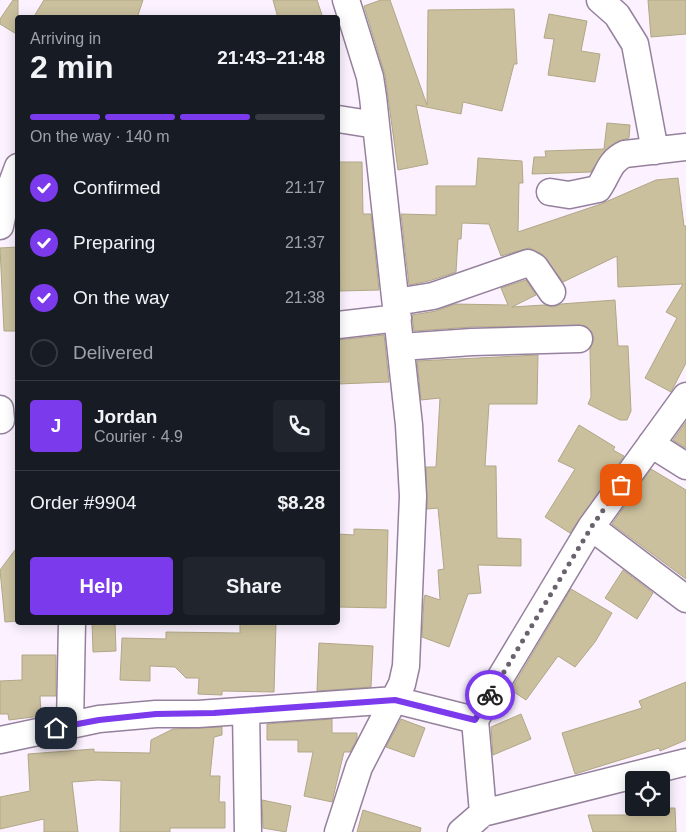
<!DOCTYPE html>
<html lang="en">
<head>
<meta charset="utf-8">
<style>
  :root { --surface:#171b24; --page:#20242c; --text:#f1f3f6; --muted:#9ea1a6; --line:#363941; --accent:#7c3aed }
  body { margin:0; font-family:Arial,sans-serif; background:var(--page); color:var(--text); height:100vh; display:flex; flex-direction:column; font-size:19px; white-space:nowrap }
  * { box-sizing:border-box; margin:0 }
  p { font-size:16px; color:var(--muted) }
  .icon { flex:none; width:28px; height:28px; fill:none; stroke:currentColor; stroke-width:2; stroke-linecap:round; stroke-linejoin:round }
  .map { position:relative; flex:1; overflow:hidden }
  .drawer { position:absolute; left:15px; top:15px; width:325px; height:610px; display:flex; flex-direction:column; background:var(--surface); border-radius:5px; box-shadow:0 2px 12px #0003 }
  .drawer>* { flex:none }
  .fabs { position:absolute; left:625px; top:771px; display:grid; gap:10px }
  .fabs a { display:grid; place-items:center; width:45px; height:45px; border-radius:5px; background:var(--surface); box-shadow:0 2px 12px #0003; font-size:25px }
  .pin { position:absolute; display:grid; place-items:center; width:42px; height:42px; color:#fff; margin:-21px; border-radius:10px; box-shadow:0 2px 8px #0006 }
  .courier { position:absolute; display:grid; place-items:center; width:50px; height:50px; margin:-25px; border:4px solid #7c3aed; border-radius:50%; background:#fff; color:#222; box-shadow:0 1px 6px #0007 }
  .summary em { font-style:normal; font-weight:700 }
  .summary div { display:flex; flex-direction:column-reverse }
  .summary { display:flex; align-items:center; justify-content:space-between; height:85px; padding:0 15px }
  h1 { font-size:32px; font-weight:700; line-height:38px }
  .bar { display:grid; grid-template-columns:repeat(4,1fr); gap:8px 5px; align-content:center; height:60px; padding:0 15px }
  .bar i { height:6px; border-radius:4px; background:var(--line) }
  .bar .on { background:var(--accent) }
  .bar p { grid-column:span 4 }
  .line { display:flex; align-items:center; gap:12px; padding:0 15px; border-top:1px solid var(--line) }
  .line div { flex:1 }
  .round { display:grid; place-items:center; flex:none; width:52px; height:52px; border-radius:5px; background:var(--page) }
  ol { padding:0 15px; list-style:none }
  li { display:flex; align-items:center; gap:15px; height:55px }
  li p { margin-inline-start:auto }
  li .icon { padding:5px; border-radius:50%; background:var(--accent); color:#fff; stroke-width:4 }
  li:last-child { color:var(--muted) }
  li i { width:28px; height:28px; border:2px solid var(--line); border-radius:50% }
  .cta { display:flex; gap:10px; margin-top:auto; padding:10px 15px }
  .cta a { flex:1; height:58px; border-radius:5px; background:var(--accent); color:#fff; font-size:20px; font-weight:700; line-height:58px; text-align:center }
  .cta a+a { background:var(--page); color:var(--text) }
  .map>svg:first-child { display:block }
  .building { fill:#cac09e; stroke:#b1a786 }
  .lines { fill:none; stroke-linecap:round; stroke-linejoin:round }
  .minor-casing { stroke:#95819d; stroke-width:29 }
  .minor { stroke:#fff; stroke-width:26 }
  .done { stroke:#6a626d; stroke-width:5; stroke-dasharray:0 9 }
  .route { stroke:#7c3aed; stroke-width:6 }
</style>
</head>
<body>
<div class="map">
<svg width="686" height="832" viewBox="0 0 686 832">
  <rect width="100%" height="100%" fill="#fcf2ff"/>
  <!-- building -->
  <path class="building" d="M13,0H18V35L0,24V19Z
    M44,0H143L137,18H33Z
    M273,0H317L323,18H278Z
    M381,0H390L427,105L428,10L514,9L517,64H514L502,111L463,102L461,114L416,105L428,164L398,170L385,75L364,6Z
    M648,0H686V34L651,37Z
    M549,14L587,21L581,51L600,54L595,82L548,75L554,39L544,38Z
    M607,123L630,125L629,138L618,141L606,149L591,172L532,174L534,157H546L545,151L604,149Z
    M478,158L522,161L523,183H519L518,232L601,204L656,180L678,178L684,226H686V363L671,392L645,378L677,318L666,312L683,284L618,287L617,256L563,282L542,254L529,248L501,256L489,224L462,223L461,239H458L456,272L429,281L409,285L401,214L436,215V186H476Z
    M338,162H362L363,214H371L379,290L340,291Z
    M18,247V331H4L0,248Z
    M526,280L536,295L512,307L544,305L553,307L561,304L615,300L618,346H628L631,411L627,420H620L588,404L591,397L590,349L594,339L592,332L586,326L472,327L414,331L412,315L436,311L455,304L508,305L501,288Z
    M384,335L389,382L338,384V340Z
    M538,355L537,404H489L485,466H496L497,538L521,539V566L478,565L481,593L468,594L449,647L422,637L424,599L425,595L440,600L438,570L444,569L438,508L427,509L426,467H436L440,398L421,400L417,361Z
    M686,422V448L673,440Z
    M579,425L615,447L613,450L624,456L570,533L545,517L575,469L558,461Z
    M651,469L686,490V579L612,524Z
    M354,529L388,530L386,608L338,607V534L354,535Z
    M18,546V621L5,622L0,570Z
    M623,570L653,593L637,619L605,598Z
    M571,589L612,613L595,642L575,667L558,656L526,700L511,690Z
    M92,622H115L116,651L93,652Z
    M240,622H276L274,692L222,691V695L198,694L199,678H186L175,667L150,666V681L120,680L122,638L166,639V632L240,633Z
    M319,643L373,646L371,687L317,691Z
    M22,655H56V696H40L41,716L9,720L8,714H0V681L22,680Z
    M686,682V740L660,751L659,748L575,774L562,733L642,708L639,701Z
    M521,714L531,739L493,755L491,727Z
    M332,719V733H357V739L350,752H344L332,802L304,796L313,752H298V740H267V724Z
    M401,719L425,728L414,757L386,747Z
    M222,727V735L214,737L210,776H220L219,802H225V828H170V832H120L121,781L98,780L72,782L78,832H44V819L0,829V797L30,791L28,754L94,749V752L150,753L151,740L173,729Z
    M262,800L291,806L286,832L263,828Z
    M642,808H675L676,832H593L588,815H643Z
    M363,810L421,828L420,832H357Z"/>
  <g class="lines">
    <defs>
      <path id="minor" d="M600,0L617,15L635,44L655,151
        M338,119L376,125
        M550,192L569,195L598,189C608,175 609,161 625,154L686,147
        M0,202H5L18,167
        M0,226L5,202
        M396,302L433,296L528,263L535,267L552,292
        M338,325L398,318
        M401,347L472,342L579,339
        M0,409L1,420
        M651,444L686,466
        M591,527L686,599
        M246,711L248,832
        M475,720L591,527L686,396
        M70,725L72,622
        M0,740L99,719L156,714H198L395,700L475,720L483,813L461,832
        M483,813L686,762
        M338,832L359,767L402,684L406,666L413,496L409,425L373,97L370,77L346,0"/>
    </defs>
    <!-- minor casing -->
    <use href="#minor" class="minor-casing"/>
    <!-- minor -->
    <use href="#minor" class="minor"/>
  </g>
  <g class="lines">
    <!-- done -->
    <path class="done" d="M490,695L592,526L621,485"/>
    <!-- route -->
    <path class="route" d="M56,728L99,720L156,714L214,713L395,700L475,720L490,695"/>
  </g>
</svg>
<div class="fabs">
<a><svg class="icon" aria-label="locate" viewBox="0 0 24 24"><circle cx="12" cy="12" r="6"/><path d="M12 2v4M12 18v4M2 12h4M18 12h4"/></svg></a>
</div>
<div class="pin" style="left:621px;top:485px;background:#ea580c"><svg class="icon" aria-label="bag" viewBox="0 0 24 24"><path d="M5 8h14l-1 12H6zM9 8a3 3 0 0 1 6 0"/></svg></div>
<div class="pin" style="left:56px;top:728px;background:#1f2937"><svg class="icon" aria-label="home" viewBox="0 0 24 24"><path d="M3 11l9-7 9 7M6 9v11h12V9"/></svg></div>
<div class="courier" style="left:490px;top:695px"><svg class="icon" aria-label="bike" viewBox="0 0 24 24"><circle cx="6" cy="16" r="4"/><circle cx="18" cy="16" r="4"/><path d="M6 16l4-8h5l3 8M10 8l3 8H6M13 5h3"/></svg></div>
<section class="drawer">
<div class="summary"><div><h1>2 min</h1><p>Arriving in</p></div><em>21:43–21:48</em></div>
<div class="bar"><i class="on"></i><i class="on"></i><i class="on"></i><i></i><p>On the way · 140 m</p></div>
<ol>
<li><svg class="icon" aria-label="check" viewBox="0 0 24 24"><path d="M5 12l5 5 9-10"/></svg>Confirmed<p>21:17</p></li>
<li><svg class="icon" aria-label="check" viewBox="0 0 24 24"><path d="M5 12l5 5 9-10"/></svg>Preparing<p>21:37</p></li>
<li><svg class="icon" aria-label="check" viewBox="0 0 24 24"><path d="M5 12l5 5 9-10"/></svg>On the way<p>21:38</p></li>
<li><i></i>Delivered</li>
</ol>
<div class="line" style="height:90px"><b class="round" style="background:var(--accent);color:#fff">J</b><div><b>Jordan</b><p>Courier · 4.9</p></div><a class="round"><svg class="icon" aria-label="phone" viewBox="0 0 24 24"><path d="M5 4h4l2 5-3 2q2 4 5 5l2-3 5 2v4C11 20 4 13 5 4z"/></svg></a></div>
<div class="line" style="height:65px"><div>Order #9904</div><b>$8.28</b></div>
<div class="cta"><a>Help</a><a>Share</a></div>
</section>
</div>
</body>
</html>
